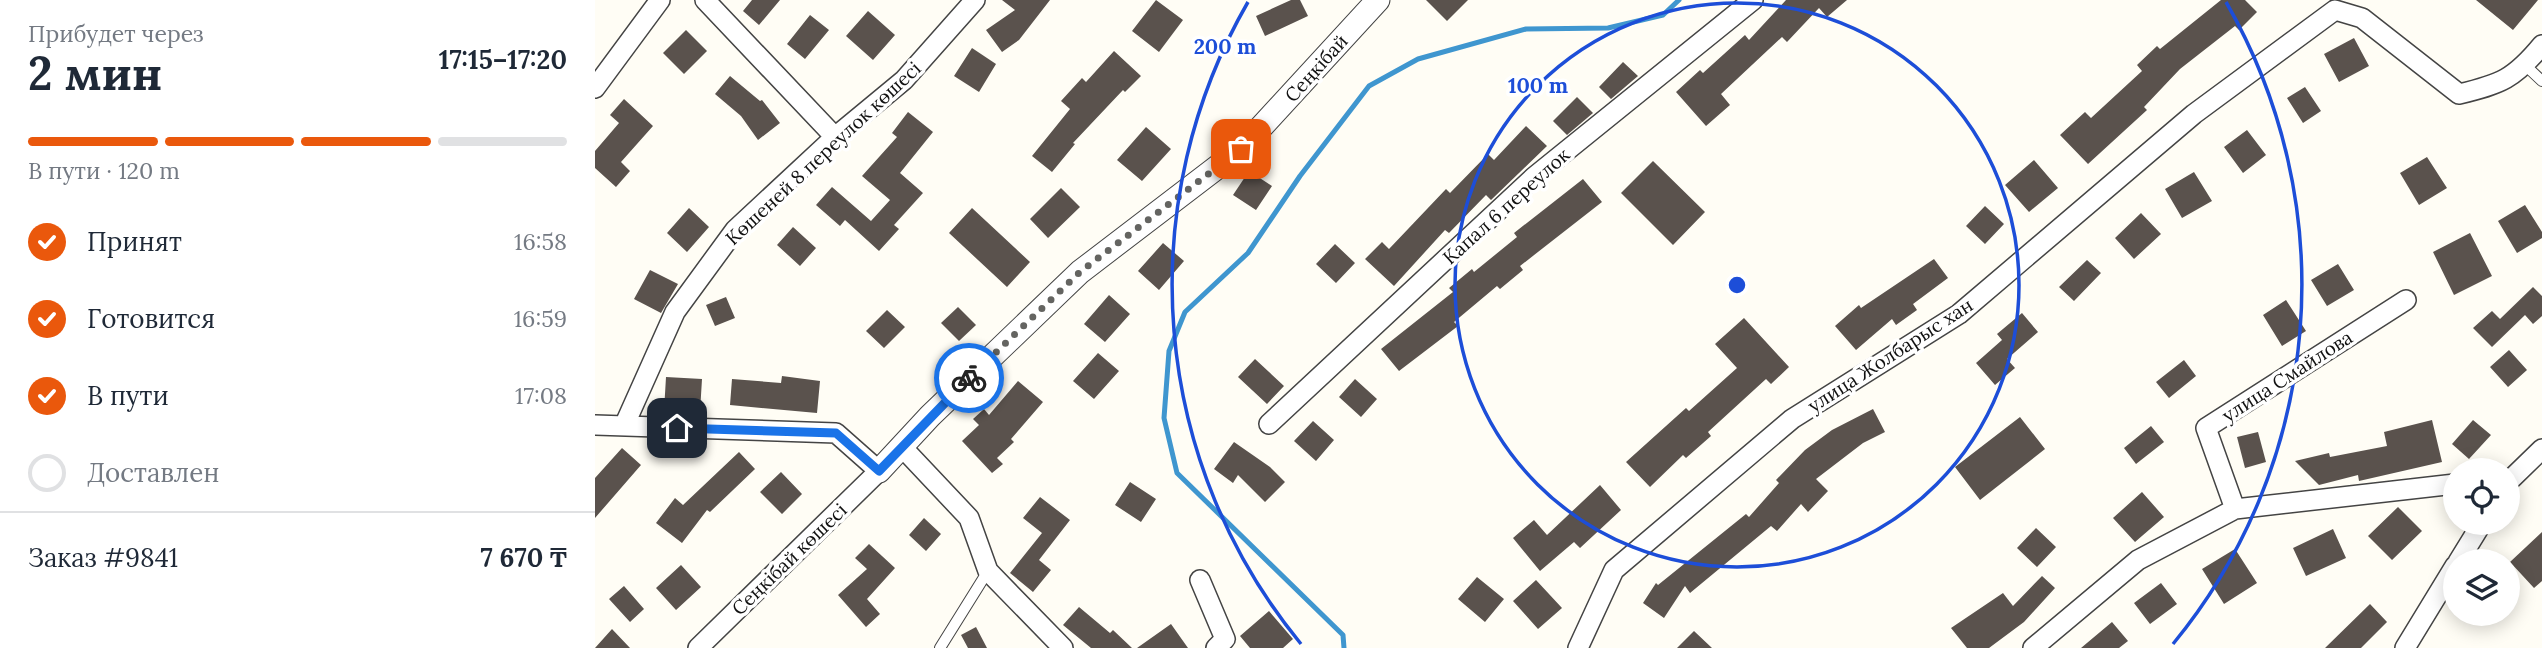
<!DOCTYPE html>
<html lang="ru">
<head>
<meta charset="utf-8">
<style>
  :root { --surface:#fff; --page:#f6f6f7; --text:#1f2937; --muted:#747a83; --line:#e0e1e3; --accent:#ea580c }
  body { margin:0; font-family:Lora,serif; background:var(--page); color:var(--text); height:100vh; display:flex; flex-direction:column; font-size:26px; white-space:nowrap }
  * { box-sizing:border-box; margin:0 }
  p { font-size:23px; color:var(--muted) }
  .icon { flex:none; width:38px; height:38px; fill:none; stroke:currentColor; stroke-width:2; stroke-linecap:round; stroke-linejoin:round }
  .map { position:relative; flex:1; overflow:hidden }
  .sheet { display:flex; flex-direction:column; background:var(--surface); width:595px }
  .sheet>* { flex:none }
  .tools { position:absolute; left:1848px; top:458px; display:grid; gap:14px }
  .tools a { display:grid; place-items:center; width:77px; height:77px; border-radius:50%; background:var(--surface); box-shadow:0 4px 18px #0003; font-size:35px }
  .pin { position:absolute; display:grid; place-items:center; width:60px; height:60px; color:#fff; margin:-30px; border-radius:14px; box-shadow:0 4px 10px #0006 }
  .courier { position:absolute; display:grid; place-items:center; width:70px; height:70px; margin:-35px; border:5px solid #1a73e8; border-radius:50%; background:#fff; color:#222; box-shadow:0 2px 9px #0007 }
  .head em { font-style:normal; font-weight:700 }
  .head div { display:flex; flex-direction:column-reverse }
  .head { display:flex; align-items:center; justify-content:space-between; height:119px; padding:0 28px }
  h1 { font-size:46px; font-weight:700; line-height:52px }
  .bar { display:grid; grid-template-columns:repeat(4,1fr); gap:10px 7px; align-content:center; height:84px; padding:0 28px }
  .bar i { height:9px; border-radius:5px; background:var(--line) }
  .bar .current { background:var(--accent) }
  .bar p { grid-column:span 4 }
  .line { display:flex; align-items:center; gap:18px; padding:0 28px; border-top:2px solid var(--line) }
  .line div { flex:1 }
  ol { padding:0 28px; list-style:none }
  li { display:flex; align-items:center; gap:21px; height:77px }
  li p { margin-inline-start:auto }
  li .icon { padding:7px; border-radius:50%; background:var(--accent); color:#fff; stroke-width:4 }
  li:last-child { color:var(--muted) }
  li i { width:38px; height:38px; border:4px solid var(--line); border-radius:50% }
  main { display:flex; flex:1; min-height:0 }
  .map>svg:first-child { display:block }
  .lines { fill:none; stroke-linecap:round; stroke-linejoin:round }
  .stream { stroke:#3f96cf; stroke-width:5 }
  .building { fill:#5a524d }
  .service-casing { stroke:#444; stroke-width:12 }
  .minor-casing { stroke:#444; stroke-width:22 }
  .tertiary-casing { stroke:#444; stroke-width:25 }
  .service { stroke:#fff; stroke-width:10 }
  .minor { stroke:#fff; stroke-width:19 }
  .tertiary { stroke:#fff; stroke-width:23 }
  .done { stroke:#646461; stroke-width:7; stroke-dasharray:0 12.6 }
  .route { stroke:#1a73e8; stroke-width:9 }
  .ring { fill:none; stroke:#1d4ed8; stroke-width:3.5 }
  .labels { text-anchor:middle; stroke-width:7; stroke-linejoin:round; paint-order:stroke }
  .street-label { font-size:19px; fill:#111; stroke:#fff }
  .centre { fill:#1d4ed8; stroke:#fff; stroke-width:3.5 }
  .ring-label { font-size:21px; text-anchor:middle; font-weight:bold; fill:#1d4ed8; stroke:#fff; stroke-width:7; stroke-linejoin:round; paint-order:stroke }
</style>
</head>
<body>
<main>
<section class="sheet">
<div class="head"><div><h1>2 мин</h1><p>Прибудет через</p></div><em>17:15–17:20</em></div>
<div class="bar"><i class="current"></i><i class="current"></i><i class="current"></i><i></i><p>В пути · 120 m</p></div>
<ol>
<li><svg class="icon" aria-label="check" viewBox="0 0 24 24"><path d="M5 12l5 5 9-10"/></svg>Принят<p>16:58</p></li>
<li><svg class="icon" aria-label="check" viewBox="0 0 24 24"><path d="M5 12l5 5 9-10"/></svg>Готовится<p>16:59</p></li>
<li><svg class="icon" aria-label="check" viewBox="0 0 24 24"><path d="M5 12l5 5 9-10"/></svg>В пути<p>17:08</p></li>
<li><i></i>Доставлен</li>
</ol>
<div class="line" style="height:91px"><div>Заказ #9841</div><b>7 670 ₸</b></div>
</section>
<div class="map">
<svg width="1947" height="648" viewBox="0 0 1947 648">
  <rect width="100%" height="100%" fill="#fffdf5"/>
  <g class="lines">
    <!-- stream -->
    <path class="stream" d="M749,648L748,635L582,473L569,418L574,351L590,312L653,253L705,176L774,86L823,59L931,29L1013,28L1068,15L1084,0"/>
  </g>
  <!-- building -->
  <path class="building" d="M157,0H185L164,25L148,11Z
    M407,0H455L424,40L407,52L391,30L420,10Z
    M561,0L588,20L564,52L537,31Z
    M696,0H705L713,16L670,36L661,16Z
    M831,0H873L852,21Z
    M1191,0H1252L1232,17L1224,8L1192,42L1187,37L1126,94L1135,105L1111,126L1081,92L1105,70L1108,73L1150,35L1154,40Z
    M1626,0H1650L1662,12L1644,30L1640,26L1585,69L1549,107L1552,110L1493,164L1465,135L1490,112L1496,118L1547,71L1542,65L1562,46L1565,49Z
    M1881,0H1943L1918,30Z
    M273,11L300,35L278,60L251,36Z
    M215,15L234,30L210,59L192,44Z
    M91,30L112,51L89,74L68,53Z
    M1759,38L1774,66L1744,82L1729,54Z
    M377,48L401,64L384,92L359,76Z
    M519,51L546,76L530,92L528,90L478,143L480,144L457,172L437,156L475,109L466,101L487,78L491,82Z
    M1028,62L1043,76L1016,99L1004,87Z
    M135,76L165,101L167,100L185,123L163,140L146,116L120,94Z
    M1710,87L1726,111L1708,123L1692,98Z
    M982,97L998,113L972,135L958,121Z
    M29,99L58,126L26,162L35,171L21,187L0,168V151L24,123L15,115Z
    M313,112L338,132L305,173L328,193L299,225L304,229L284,251L250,220L245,226L221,205L237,187L276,221L295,200L267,176L302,137L297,133Z
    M931,126L952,146L896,200L891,195L854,233L850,230L799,286L770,259L787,242L794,249L851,189L855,193L893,154L899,160Z
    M551,127L576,149L547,181L522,160Z
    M1652,130L1671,155L1648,173L1629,147Z
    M1832,157L1852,188L1824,205L1805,173Z
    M1439,160L1463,188L1434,212L1410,185Z
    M1058,161L1110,212L1078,245L1026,193Z
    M654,171L677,186L661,210L638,195Z
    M1599,172L1617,201L1587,218L1570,189Z
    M988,179L1007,202L925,266L928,270L905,289L902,286L859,322L863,326L804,371L786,349L858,292L854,288L877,269L879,272L922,237L919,233Z
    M466,188L485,207L453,238L435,219Z
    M1930,205L1947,232V238L1922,253L1903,221Z
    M1390,206L1409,224L1390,244L1371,226Z
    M94,208L114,227L92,252L72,233Z
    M377,208L435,262L412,287L354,233Z
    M1546,213L1566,234L1539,259L1520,238Z
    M198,227L221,248L205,266L182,245Z
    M1875,233L1897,276L1859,295L1838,252Z
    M568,243L589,261L564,290L543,271Z
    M740,244L760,263L741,283L721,264Z
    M1339,259L1353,278L1318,304L1322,310L1301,325L1297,319L1261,350L1240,326L1264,305L1266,308Z
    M1492,260L1506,273L1479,301L1464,287Z
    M1743,264L1759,290L1732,306L1716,280Z
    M55,270L83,284L66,313L39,299Z
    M1938,287L1947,296V316L1938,324L1930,315L1897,347L1878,328L1897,311L1905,319Z
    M514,295L535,314L510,342L489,324Z
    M131,297L140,318L120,326L111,305Z
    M1691,300L1711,331L1687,346L1668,315Z
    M363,307L381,325L364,341L346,323Z
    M292,310L310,327L289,348L271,331Z
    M1427,313L1443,332L1412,359L1420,368L1400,385L1381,363L1407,340L1402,334Z
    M1149,318L1194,367L1176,384L1171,379L1113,432L1116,436L1091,458L1088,455L1055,487L1031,462L1091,408L1094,411L1142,368L1120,344Z
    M1914,350L1932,370L1913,387L1895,367Z
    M503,353L524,371L499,399L478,381Z
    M660,359L689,386L672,404L643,377Z
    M1589,360L1601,376L1574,398L1561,382Z
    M187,376L225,381L222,413L135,405L137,379L186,383Z
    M71,377L107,379L105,412L69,411Z
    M760,379L782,399L766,417L744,397Z
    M423,381L448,402L416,439L419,442L402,458L408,464L397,473L367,441L384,425L378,419L389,409L394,415Z
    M1278,409L1290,432L1268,443L1221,479L1233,491L1213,512L1206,504L1182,531L1176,526L1095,593L1090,586L1069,618L1048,603L1061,583L1063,585L1151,514L1154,517L1184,483L1181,480L1210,450L1237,430Z
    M1425,417L1450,449L1385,500L1360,467Z
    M1837,420L1847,462L1764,481L1763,475L1724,485L1700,461L1734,453L1735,457L1792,446L1789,432Z
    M1878,420L1896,435L1874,459L1857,444Z
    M718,421L739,440L721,461L699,441Z
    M1556,426L1569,442L1541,464L1529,448Z
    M1663,432L1671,462L1650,468L1642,437Z
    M639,442L675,467L690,482L670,502L643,475L638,483L619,469Z
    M27,448L46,465L0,518V478Z
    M144,452L160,469L115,512L112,510L87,543L61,523L80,498L88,505Z
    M186,472L207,494L187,514L165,492Z
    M535,482L561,499L546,522L520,505Z
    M1005,485L1026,510L985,548L979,542L945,571L918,538L939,520L952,535Z
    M1547,492L1569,517L1540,542L1518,518Z
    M445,497L475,520L444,560L456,570L438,592L415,573L447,533L428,518Z
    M1803,507L1827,531L1797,560L1773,536Z
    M329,518L346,534L331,551L314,535Z
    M1441,528L1461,547L1442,567L1422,548Z
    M1738,529L1751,558L1711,576L1698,548Z
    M1947,532V581L1939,588L1915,562Z
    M274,544L300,568L272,599L285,614L271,627L243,595L272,569L260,558Z
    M1640,549L1662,583L1629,604L1607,569Z
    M86,565L106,587L81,610L61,588Z
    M1447,576L1460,588L1429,622L1394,648H1372L1356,628L1408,593L1418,606Z
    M882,577L909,599L890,622L863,599Z
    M941,580L967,608L943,629L918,601Z
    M1566,583L1582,604L1555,624L1539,603Z
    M29,586L49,609L35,622L14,599Z
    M1775,604L1792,622L1766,648H1730Z
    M484,607L515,633L518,630L537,648H496L468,625Z
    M674,611L698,639L688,648H655L645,636Z
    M1517,622L1533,641L1524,648H1486Z
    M576,624L593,648H542Z
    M381,627L392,648H373L366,635Z
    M17,629L35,648H0Z
    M1099,631L1117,648H1082Z"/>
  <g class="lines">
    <defs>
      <path id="service" d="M1930,65L1947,81
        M345,648L393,571"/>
      <path id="minor" d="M110,0L240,137
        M0,88L65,0
        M674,424L939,177L1158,0
        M0,425L241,433L284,471L103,648
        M29,426L80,312L140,230L240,137L309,80L380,0
        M307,447L374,518L393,571L468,648
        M1913,482L1947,449
        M1640,509L1611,428L1811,300
        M1863,562L1887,523
        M605,580L630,639L621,648
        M983,648L1019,570L1197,419L1364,314L1599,114L1740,10L1767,18L1864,94C1906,84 1919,79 1947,45
        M1438,648L1543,560L1640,509L1860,484
        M1810,648L1860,566"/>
      <path id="tertiary" d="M284,471L335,416L485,272L646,149L783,0"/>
    </defs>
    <!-- service casing -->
    <use href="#service" class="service-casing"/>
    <!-- minor casing -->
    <use href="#minor" class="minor-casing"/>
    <!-- tertiary casing -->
    <use href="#tertiary" class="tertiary-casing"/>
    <!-- service -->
    <use href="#service" class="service"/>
    <!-- minor -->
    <use href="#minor" class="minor"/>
    <!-- tertiary -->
    <use href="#tertiary" class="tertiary"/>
  </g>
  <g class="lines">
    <!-- done -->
    <path class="done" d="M374,378L485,272L646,149"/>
    <!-- route -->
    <path class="route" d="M82,428L241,433L284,471L374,378"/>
  </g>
  <!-- distance rings -->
  <g class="ring">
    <circle cx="1142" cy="285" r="282"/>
    <path d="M706 644A565 565 0 0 1 653 2M1631 2A565 565 0 0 1 1578 644"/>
  </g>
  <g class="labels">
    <!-- street labels -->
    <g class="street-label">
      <text transform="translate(721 68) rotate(-48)" y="7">Сеңкібай</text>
      <text transform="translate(228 153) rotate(-43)" y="7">Көшеней 8 переулок көшесі</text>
      <text transform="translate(911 206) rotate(-42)" y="7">Капал 6 переулок</text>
      <text transform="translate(1295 355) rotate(-33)" y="7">улица Жолбарыс хан</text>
      <text transform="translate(1692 376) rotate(-33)" y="7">улица Смайлова</text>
      <text transform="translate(194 559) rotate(-44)" y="7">Сеңкібай көшесі</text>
    </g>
  </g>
  <circle cx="1142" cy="285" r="10" class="centre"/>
  <g class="ring-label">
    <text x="630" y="54">200 m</text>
    <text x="943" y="93">100 m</text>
  </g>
</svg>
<div class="tools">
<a><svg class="icon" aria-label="locate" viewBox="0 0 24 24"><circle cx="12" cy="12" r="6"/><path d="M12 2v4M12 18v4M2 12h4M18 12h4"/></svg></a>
<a><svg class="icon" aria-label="layers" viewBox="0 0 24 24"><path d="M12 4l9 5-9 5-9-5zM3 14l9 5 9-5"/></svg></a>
</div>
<div class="pin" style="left:646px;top:149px;background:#ea580c"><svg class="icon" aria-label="bag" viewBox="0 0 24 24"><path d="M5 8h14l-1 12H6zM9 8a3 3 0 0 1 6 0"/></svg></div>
<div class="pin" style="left:82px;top:428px;background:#1f2937"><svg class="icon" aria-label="home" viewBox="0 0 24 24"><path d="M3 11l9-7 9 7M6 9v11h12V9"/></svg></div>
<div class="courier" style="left:374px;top:378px"><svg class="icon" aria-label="bike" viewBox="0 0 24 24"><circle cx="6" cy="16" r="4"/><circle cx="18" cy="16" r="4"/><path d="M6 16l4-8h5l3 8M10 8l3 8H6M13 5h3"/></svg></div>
</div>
</main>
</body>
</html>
